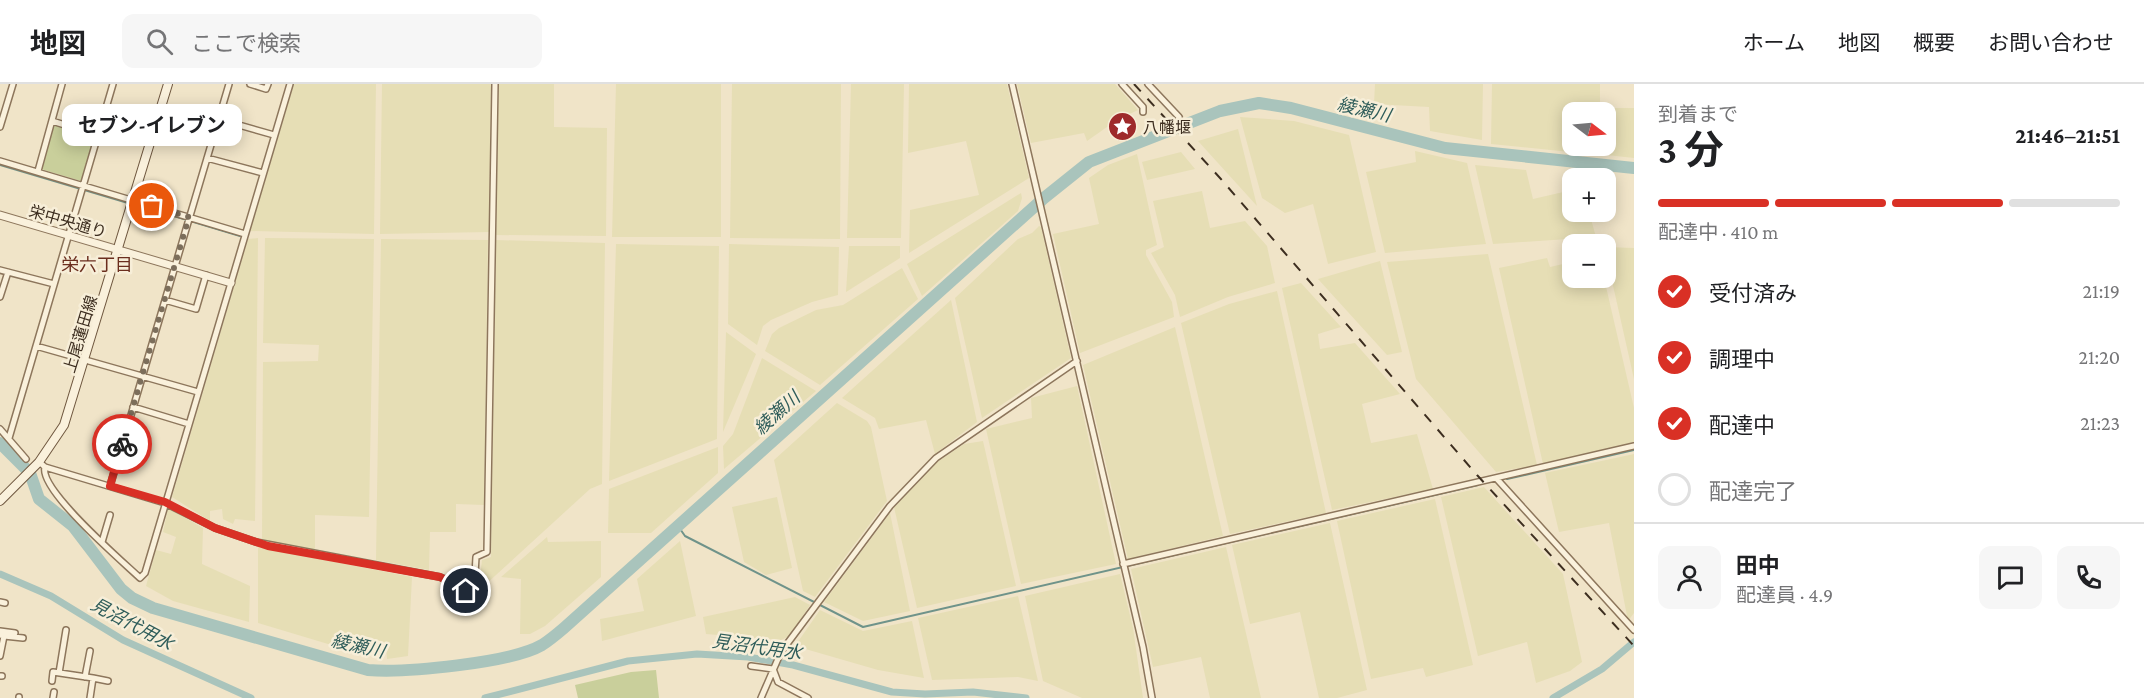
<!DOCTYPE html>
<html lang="ja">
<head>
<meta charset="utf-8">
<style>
  :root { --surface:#fff; --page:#f6f6f6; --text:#202124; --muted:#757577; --line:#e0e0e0; --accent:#d93025 }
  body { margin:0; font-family:"Crimson Pro","Noto Sans JP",serif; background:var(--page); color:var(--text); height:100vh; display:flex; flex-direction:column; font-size:22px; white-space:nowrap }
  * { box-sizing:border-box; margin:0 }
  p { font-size:20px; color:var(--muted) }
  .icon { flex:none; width:33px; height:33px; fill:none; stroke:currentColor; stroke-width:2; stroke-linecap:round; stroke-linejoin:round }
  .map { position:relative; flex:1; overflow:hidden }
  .sheet { display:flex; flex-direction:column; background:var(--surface); width:510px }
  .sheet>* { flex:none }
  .needle { width:39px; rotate:106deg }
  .controls { position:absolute; left:1562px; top:18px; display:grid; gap:12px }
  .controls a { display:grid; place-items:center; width:54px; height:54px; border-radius:12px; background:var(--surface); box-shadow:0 3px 15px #0003; font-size:30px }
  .pin { position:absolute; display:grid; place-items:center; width:51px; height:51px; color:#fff; margin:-26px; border:3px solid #fff; border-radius:50%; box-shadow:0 2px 6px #0007 }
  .courier { position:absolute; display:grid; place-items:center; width:60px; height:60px; margin:-30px; border:4px solid #d93025; border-radius:50%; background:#fff; color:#222; box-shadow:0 2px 8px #0007 }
  .bubble { position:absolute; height:42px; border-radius:12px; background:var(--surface); box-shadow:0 3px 15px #0003; font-size:20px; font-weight:700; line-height:42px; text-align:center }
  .summary em { font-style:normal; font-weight:700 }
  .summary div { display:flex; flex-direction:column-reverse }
  .summary { display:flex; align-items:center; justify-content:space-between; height:102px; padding:0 24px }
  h1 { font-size:39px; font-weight:700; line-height:45px }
  .bar { display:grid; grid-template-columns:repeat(4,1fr); gap:9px 6px; align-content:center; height:72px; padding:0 24px }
  .bar i { height:8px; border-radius:4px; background:var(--line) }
  .bar .selected { background:var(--accent) }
  .bar p { grid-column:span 4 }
  .line { display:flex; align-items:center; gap:15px; padding:0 24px; border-top:2px solid var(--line) }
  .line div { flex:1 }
  .round { display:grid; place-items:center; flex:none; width:63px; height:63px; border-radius:12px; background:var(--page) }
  ol { padding:0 24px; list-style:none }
  li { display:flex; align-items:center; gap:18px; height:66px }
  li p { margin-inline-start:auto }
  li .icon { padding:6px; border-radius:50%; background:var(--accent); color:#fff; stroke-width:4 }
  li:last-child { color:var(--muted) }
  li i { width:33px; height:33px; border:3px solid var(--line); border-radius:50% }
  header { display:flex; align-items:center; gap:36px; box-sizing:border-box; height:84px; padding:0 30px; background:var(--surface); border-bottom:2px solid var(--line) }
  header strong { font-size:28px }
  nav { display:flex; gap:33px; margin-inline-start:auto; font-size:21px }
  .search { width:420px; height:54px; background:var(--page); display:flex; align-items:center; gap:15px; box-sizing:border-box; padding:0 21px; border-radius:12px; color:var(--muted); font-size:22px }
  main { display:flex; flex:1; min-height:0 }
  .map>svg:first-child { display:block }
  .farmland { fill:#e6deb5 }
  .green { fill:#c9cf9b }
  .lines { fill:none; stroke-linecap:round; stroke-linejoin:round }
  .stream { stroke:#6f938a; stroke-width:2 }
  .canal { stroke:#a9c4bc; stroke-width:7 }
  .river { stroke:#a9c4bc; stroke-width:12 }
  .minor-casing { stroke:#8d765c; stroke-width:8 }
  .tertiary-casing { stroke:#8d765c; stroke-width:9 }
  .secondary-casing { stroke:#6f573f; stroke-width:10 }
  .minor { stroke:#faf1dc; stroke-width:5 }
  .tertiary { stroke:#faf1dc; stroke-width:7 }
  .secondary { stroke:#faf1dc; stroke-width:8 }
  .rail { stroke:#3d2e20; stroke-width:2; stroke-dasharray:10 10; stroke-linecap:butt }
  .done { stroke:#7c6e5b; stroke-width:6; stroke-dasharray:0 10.8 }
  .route { stroke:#d93025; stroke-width:8 }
  .labels { text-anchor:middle; stroke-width:5; stroke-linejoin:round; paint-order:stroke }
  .poi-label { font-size:16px; fill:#3d2e20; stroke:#f7eed8; text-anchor:start }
  .street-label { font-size:16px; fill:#3d2e20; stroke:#f7eed8 }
  .water-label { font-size:18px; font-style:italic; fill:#2f5d5a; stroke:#f7eed8 }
  .neighbourhood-label { font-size:18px; fill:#6b2e1e; stroke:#f7eed8 }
</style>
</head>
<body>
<header>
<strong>地図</strong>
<div class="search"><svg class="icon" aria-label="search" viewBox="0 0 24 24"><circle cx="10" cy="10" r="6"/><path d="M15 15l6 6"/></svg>ここで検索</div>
<nav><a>ホーム</a><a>地図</a><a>概要</a><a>お問い合わせ</a></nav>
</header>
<main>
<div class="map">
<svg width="1634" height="614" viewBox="0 0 1634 614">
  <rect width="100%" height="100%" fill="#f0e4c8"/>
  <!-- farmland -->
  <path class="farmland" d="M294,0H376L374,150L250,147Z
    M382,0H491L489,148L380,150Z
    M499,0H554V43L607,44L606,152L496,151Z
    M616,0H721V153H612Z
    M732,0H841L840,155L730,154Z
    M851,0H904L901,154H847Z
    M909,0H1007L1029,94L909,169L910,126L979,111L966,57L908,69Z
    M1017,0H1115L1138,26L1117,36L1087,57L1084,49L1031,59Z
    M1375,0H1483L1482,56L1430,47L1429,23L1374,20Z
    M1492,0H1600V28H1572V62H1600V71L1491,60Z
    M1608,24H1634V74L1607,71Z
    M1240,33L1294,37L1349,51L1376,168L1328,180L1313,120L1285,129L1262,114Z
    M1238,45L1257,122L1198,57Z
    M1415,67L1467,79L1486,160L1385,169L1366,88L1416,78Z
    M1181,68L1195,85L1147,96L1142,78Z
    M1137,70L1157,161L1146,166V171L1172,218L1174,233L1080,269L1053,150L1099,140L1089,94L1108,81Z
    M1475,81L1526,86L1533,115L1572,106V128H1589L1596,153L1493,160Z
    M1202,107L1210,144L1245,137L1267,162L1275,199L1228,213L1180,233L1175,211L1151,169L1164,163L1153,117Z
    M1021,109L1022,114L1018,127L922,212L907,180Z
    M1039,142L1041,143L1071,274L982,334L955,214L1018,155L1032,149Z
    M258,154L255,437L235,435L233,440L223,435L222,425L210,427V437L172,413L248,155Z
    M265,154L374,155L369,433L315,431V467L262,456L263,278L318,277L319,261L263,259Z
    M381,155L488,156L484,421L456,420V448H430L429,486L376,476Z
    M496,156L605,159L602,400L590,405L485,501H479L482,476L491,473Z
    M616,160L719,162L717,355L609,397Z
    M729,160L839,163L838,211L812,218L771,236L763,242L757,261L728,240Z
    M849,162H900V174L846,208Z
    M1605,163L1634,164V295L1605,166Z
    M1488,170L1537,381L1496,388L1416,295L1387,178Z
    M1547,174L1550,183L1572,178V194H1604L1634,324V358L1543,380L1499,184Z
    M1380,177L1402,268L1387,271L1318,195Z
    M902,184L918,215L820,301L765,267L772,250L779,244L816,226L843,221Z
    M1301,199L1341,243L1318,250L1320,265L1355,259L1400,310L1362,320L1371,359L1417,350L1433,405L1332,426L1282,204Z
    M1277,207L1326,429L1230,450L1181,239L1229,220Z
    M951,216L977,338L935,370L926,336L879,345L875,334L842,314Z
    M1175,243L1223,452L1128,475L1083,281Z
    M726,248L756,270L723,348Z
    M762,274L816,307L724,385L723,362L733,350Z
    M1077,302L1116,480L1021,500L986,345L1032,334L1031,314Z
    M837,319L867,337L871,343L887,417L815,513L803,507L774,376Z
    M983,357L1016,502L917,524L894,423L937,378L964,360Z
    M718,363V389L651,449H608L609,405Z
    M1634,370V529L1628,537L1609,439L1559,448L1545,389Z
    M1484,403L1563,490L1582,578L1570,587L1536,599L1527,558L1478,572L1441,413Z
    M777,413L792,484L766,491L744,478L732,423Z
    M1435,415L1473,581L1426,593L1423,584L1371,595L1337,437Z
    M168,424L203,444L202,480L250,502L249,538L173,517L146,502L156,466L171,470L176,453L163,448Z
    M890,429L910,527L863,537L824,518Z
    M1330,439L1367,606L1337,614H1319L1300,528L1250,540L1232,461Z
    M547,453L548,458L601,457V493L545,542L530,550H520L521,495L501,493Z
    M680,457L696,532L602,557L600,535L644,527L637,495Z
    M258,463L412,493L408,572L387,575L386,563L328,560L258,539Z
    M1226,463L1261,614H1210L1201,573L1153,583L1131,485Z
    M1120,490L1133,544L1143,614H1082L1043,597L1025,512Z
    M1018,512L1038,597L1018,593L932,596L918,534Z
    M795,513L810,521L790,552L781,556L706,550L703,533Z
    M820,526L863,547L912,537L924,594L878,586L795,562Z"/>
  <!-- green -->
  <path class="green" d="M54,40L95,52L81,97L41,85Z
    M656,586L659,614H578L575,601L631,588Z"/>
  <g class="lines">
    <!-- stream -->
    <path class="stream" d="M0,81L128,119
      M134,120L240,152
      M1507,395L1634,366
      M678,442L685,452L863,543L1478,401"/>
    <!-- canal -->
    <path class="canal" d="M0,490L51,512L123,556L251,614
      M485,614L628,577L697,570L748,573L793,581L892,608L925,610L973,608L1026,614
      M1553,614L1602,585L1634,558"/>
    <!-- river -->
    <path class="river" d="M0,359L30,389L39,415L73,442L121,505L132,514L153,524L368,586C405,589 511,579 542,561C550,556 557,550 564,544L1044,114L1089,78L1220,27L1259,19L1291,24L1445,64L1634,84"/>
    <defs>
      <path id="minor" d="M250,0L266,5L268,0
        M1012,0L1143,563L1152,614
        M1122,0L1143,23V28
        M1148,0L1179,33
        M218,35L274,51
        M52,37L97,51
        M0,43L13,0
        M207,74L263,89
        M0,77L245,150
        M38,87L62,0
        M0,186L54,200
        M0,213L8,188
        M165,216L196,225L206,191
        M36,262L198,308
        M133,323L189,340
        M0,345L26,375
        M9,354L113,0
        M39,378L45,383L165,419L215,444L256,458L440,493L474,507L476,473L487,468L495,0
        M45,383C38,405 122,477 140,494L145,489L290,0
        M1496,394L1634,546
        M110,402L229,0
        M102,458L110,431
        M1123,480L1634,362
        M0,518L5,519
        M0,547L15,549
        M0,551L4,552L0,572
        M4,552L23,554
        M751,582L773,585
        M773,585L778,598L808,614
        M59,589L66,546
        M0,592H2
        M85,593L90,567
        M93,594L108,597
        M52,597L53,588L93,594L90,614
        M19,614V613
        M53,614L54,608
        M761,614L781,568L890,422L936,374L1077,277"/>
      <path id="tertiary" d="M0,131L231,199"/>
      <path id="secondary" d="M0,417L39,378L64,341L168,0"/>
    </defs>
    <!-- minor casing -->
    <use href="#minor" class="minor-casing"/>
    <!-- tertiary casing -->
    <use href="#tertiary" class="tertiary-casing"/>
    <!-- secondary casing -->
    <use href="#secondary" class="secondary-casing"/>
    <!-- minor -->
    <use href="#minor" class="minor"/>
    <!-- tertiary -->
    <use href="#tertiary" class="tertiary"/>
    <!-- secondary -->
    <use href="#secondary" class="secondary"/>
    <!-- rail -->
    <path class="rail" d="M1134,0L1220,94L1477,391L1634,562"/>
  </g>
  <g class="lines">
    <!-- done -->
    <path class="done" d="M122,360L189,133L152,122"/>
    <!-- route -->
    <path class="route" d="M122,360L110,402L165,418L215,444L268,462L440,493L466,507"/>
  </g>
  <!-- icons -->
  <defs>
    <symbol id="sight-disc" viewBox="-11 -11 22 22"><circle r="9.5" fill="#9e2a2b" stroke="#f7eed8"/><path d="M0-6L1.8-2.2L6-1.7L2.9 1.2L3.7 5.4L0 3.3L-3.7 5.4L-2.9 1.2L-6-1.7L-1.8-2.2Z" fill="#fff"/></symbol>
  </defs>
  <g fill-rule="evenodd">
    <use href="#sight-disc" x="1106" y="26" width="33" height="33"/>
  </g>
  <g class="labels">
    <!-- poi labels -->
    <g class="poi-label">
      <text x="1143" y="49">八幡堰</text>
    </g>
    <!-- street labels -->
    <g class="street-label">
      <text transform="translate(68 137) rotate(16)" y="6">栄中央通り</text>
      <text transform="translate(80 250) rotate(-73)" y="6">上尾蓮田線</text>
    </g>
    <!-- water labels -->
    <g class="water-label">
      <text transform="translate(1364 26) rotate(13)" y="6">綾瀬川</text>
      <text transform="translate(777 329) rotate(-42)" y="6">綾瀬川</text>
      <text transform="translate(132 540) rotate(28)" y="6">見沼代用水</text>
      <text transform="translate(358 562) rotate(13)" y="6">綾瀬川</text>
      <text transform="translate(757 563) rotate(8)" y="6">見沼代用水</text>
    </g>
    <!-- neighbourhood labels -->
    <g class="neighbourhood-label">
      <text x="97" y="187">栄六丁目</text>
    </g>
  </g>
</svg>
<div class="controls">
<a><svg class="needle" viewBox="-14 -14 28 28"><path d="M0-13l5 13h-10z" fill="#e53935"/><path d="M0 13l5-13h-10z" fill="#757577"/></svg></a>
<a>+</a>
<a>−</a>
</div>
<div class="pin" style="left:152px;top:122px;background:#ea580c"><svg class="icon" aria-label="bag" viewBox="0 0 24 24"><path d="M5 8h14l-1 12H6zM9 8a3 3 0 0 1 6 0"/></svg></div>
<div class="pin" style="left:466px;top:507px;background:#1f2937"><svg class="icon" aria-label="home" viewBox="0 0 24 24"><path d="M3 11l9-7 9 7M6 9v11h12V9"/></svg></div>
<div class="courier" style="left:122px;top:360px"><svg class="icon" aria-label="bike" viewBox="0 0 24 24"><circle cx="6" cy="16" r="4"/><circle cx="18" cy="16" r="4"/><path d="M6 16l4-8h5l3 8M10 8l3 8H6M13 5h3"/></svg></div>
<div class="bubble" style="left:62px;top:20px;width:180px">セブン-イレブン</div>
</div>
<section class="sheet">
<div class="summary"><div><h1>3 分</h1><p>到着まで</p></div><em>21:46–21:51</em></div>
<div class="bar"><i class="selected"></i><i class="selected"></i><i class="selected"></i><i></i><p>配達中 · 410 m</p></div>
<ol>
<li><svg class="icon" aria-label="check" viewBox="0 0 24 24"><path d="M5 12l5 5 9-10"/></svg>受付済み<p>21:19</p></li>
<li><svg class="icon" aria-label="check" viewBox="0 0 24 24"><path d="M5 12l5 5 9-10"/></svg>調理中<p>21:20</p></li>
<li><svg class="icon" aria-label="check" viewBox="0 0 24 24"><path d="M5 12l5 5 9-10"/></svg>配達中<p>21:23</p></li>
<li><i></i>配達完了</li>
</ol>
<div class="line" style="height:108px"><a class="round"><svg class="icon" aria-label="person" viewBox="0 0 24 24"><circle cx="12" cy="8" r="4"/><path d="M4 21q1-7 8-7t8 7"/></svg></a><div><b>田中</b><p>配達員 · 4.9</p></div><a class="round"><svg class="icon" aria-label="chat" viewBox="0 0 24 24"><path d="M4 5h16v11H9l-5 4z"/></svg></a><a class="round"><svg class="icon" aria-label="phone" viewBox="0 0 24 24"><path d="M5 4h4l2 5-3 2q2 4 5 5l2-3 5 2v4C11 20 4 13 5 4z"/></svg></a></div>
</section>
</main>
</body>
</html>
